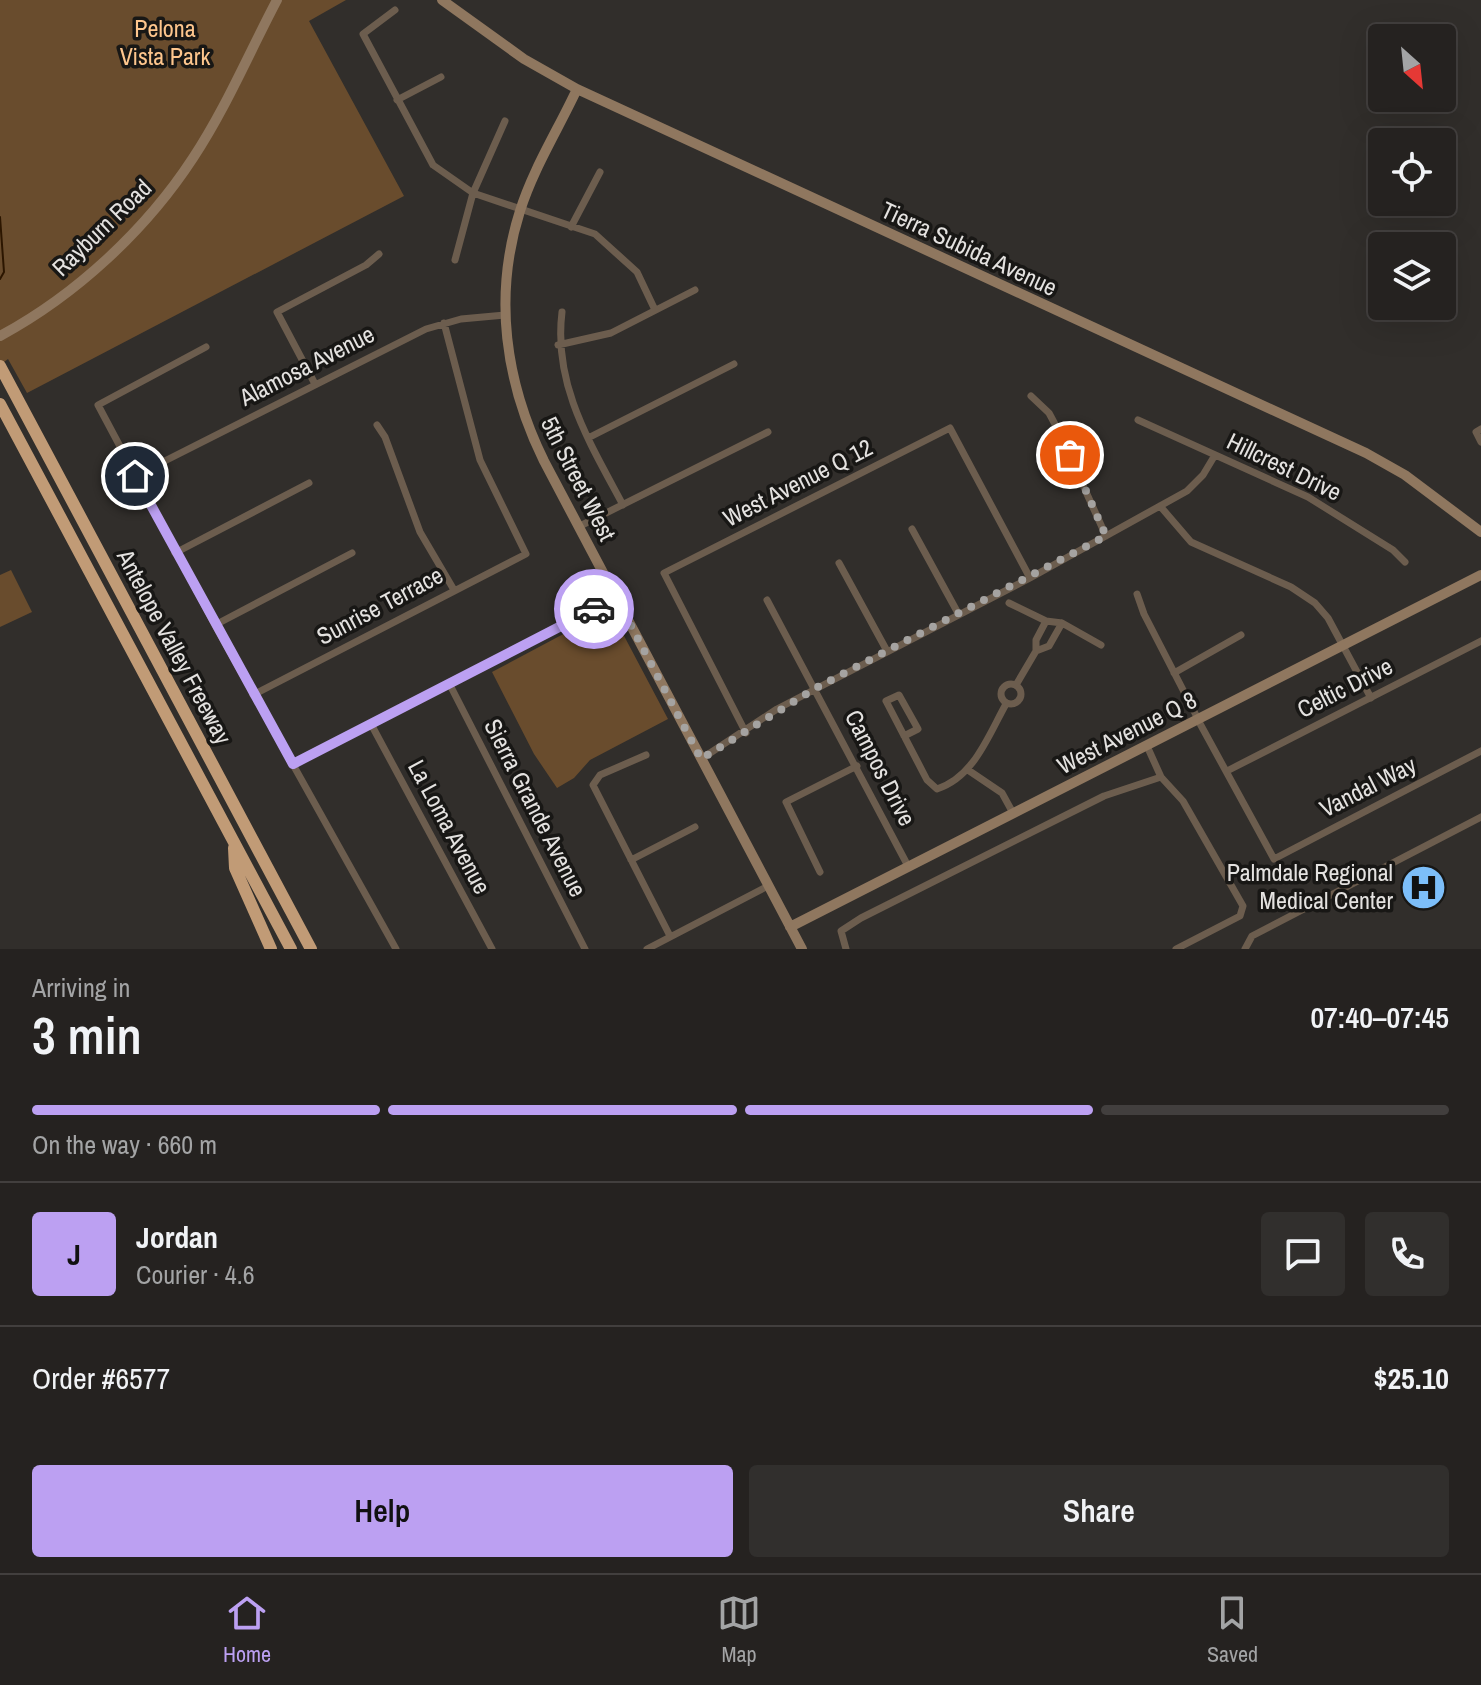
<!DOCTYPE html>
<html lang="en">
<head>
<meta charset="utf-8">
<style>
  :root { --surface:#252220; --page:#312f2d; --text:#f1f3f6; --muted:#a3a4a5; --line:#423f3e; --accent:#bca0f2 }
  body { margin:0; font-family:"Archivo Narrow",sans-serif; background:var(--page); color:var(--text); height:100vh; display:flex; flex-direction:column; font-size:30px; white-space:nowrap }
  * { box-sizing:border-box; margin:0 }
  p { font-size:26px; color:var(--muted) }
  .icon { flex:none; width:44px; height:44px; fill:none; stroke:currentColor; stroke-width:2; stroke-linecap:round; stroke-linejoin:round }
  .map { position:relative; height:949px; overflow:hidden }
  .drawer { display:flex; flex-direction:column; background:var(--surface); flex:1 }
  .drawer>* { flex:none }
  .needle { width:52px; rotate:153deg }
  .tools { position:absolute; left:1368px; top:24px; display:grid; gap:16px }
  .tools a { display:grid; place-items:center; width:88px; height:88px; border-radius:8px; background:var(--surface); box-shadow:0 8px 32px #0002,0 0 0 2px var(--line); font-size:40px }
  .pin { position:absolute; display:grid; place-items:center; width:68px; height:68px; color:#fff; margin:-34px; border:4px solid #fff; border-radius:50%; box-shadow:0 2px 8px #0007 }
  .courier { position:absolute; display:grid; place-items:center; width:80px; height:80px; margin:-40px; border:6px solid #bca0f2; border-radius:50%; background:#fff; color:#222; box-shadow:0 2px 10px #0007 }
  .head em { font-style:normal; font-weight:600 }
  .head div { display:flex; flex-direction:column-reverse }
  .head { display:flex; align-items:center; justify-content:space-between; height:136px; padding:0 32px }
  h1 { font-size:52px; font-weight:600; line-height:60px }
  .bar { display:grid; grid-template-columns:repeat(4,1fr); gap:12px 8px; align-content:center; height:96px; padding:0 32px }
  .bar i { height:10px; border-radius:6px; background:var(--line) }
  .bar .active { background:var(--accent) }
  .bar p { grid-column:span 4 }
  .line { display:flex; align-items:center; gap:20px; padding:0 32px; border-top:2px solid var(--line) }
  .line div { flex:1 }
  .round { display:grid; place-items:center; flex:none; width:84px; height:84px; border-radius:8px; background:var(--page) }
  .primary-button { display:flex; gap:16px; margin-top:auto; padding:16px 32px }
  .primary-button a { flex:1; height:92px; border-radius:8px; background:var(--accent); color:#111; font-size:32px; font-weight:600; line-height:92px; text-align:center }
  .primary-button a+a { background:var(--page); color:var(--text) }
  .menu { display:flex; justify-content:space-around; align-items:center; height:112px; border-top:2px solid var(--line); background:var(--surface); font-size:22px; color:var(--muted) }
  .menu a { display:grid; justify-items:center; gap:4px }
  .menu .active { color:var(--accent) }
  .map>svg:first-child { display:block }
  .green { fill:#694c2d }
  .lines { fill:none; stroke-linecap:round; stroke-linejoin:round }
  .stream { stroke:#2c1600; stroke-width:2 }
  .street { stroke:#6c5d4e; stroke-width:7 }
  .secondary { stroke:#8f775f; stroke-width:10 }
  .highway { stroke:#c19b76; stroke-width:12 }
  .done { stroke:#a5a3a1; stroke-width:8; stroke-dasharray:0 14.4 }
  .route { stroke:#bca0f2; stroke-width:10 }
  .labels { text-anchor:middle; stroke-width:7; stroke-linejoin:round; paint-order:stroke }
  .park-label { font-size:24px; fill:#fec68d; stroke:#181715 }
  .street-label { font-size:24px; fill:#e4e2e0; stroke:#181715 }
  .poi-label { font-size:24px; fill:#e4e2e0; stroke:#181715; text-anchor:end }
</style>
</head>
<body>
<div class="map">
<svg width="1481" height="949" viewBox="0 0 1481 949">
  <rect width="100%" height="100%" fill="#312e2b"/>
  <!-- green -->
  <path class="green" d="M0,0H346L309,21L404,196L27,393L8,359L0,365Z
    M11,570L32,612L0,627V575Z
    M601,614L613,615L668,719L590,760L574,778L557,788L534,754L492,672Z"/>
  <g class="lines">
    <!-- stream -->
    <path class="stream" d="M0,217L4,272L0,279"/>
    <!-- street -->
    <path class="street" d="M395,10L363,34L433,165L473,193L595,234L637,272L655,310
      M397,100L441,77
      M571,227L600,172
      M455,260L473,193L505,121
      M562,312C553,385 590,443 623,505
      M558,345L611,333L695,290
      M206,347L98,405L215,625L396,949
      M315,384L277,312L366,265L379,254
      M1031,396L1049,413L1057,428L1106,536
      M1138,420L1308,497L1393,550L1405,562
      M377,425L385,437L420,532L454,590
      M1481,429L1476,432L1481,442
      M588,438L734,364
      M135,476L426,329L461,319L505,315
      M1160,506L1191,542L1291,587L1315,603L1328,618L1371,698
      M580,526L768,432
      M912,529L959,615
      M175,553L309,483
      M839,563L887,651
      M1137,594L1144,614L1198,719
      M767,600L908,866
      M1009,603L1046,621
      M215,625L352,553
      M1036,651L1049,646L1062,623
      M1174,673L1241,635
      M1001 694a10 10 0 1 1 20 0a10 10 0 1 1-20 0Z
      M450,685L585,949
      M1016,685L1036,651V640L1046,621L1062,623L1101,645
      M253,695L526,554L480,460L444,323
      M1198,720L1274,859L1481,751
      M371,724L492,949
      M746,733L664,573L950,428L1030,578
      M904,736L918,729L899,695L886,701L927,780L937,789C974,777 988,736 1006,704
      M1147,746L1161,777
      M646,755L600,775L593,785L670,936
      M701,759L777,709L1030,578L1187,491L1203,475L1215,455
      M293,764L616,597
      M968,770L1002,793L1013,813
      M1227,771L1481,641
      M631,860L695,827
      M820,872L786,802L857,766
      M647,949L768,886
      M846,949L841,931L861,918L1104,796L1161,777L1183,801L1243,906L1240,916L1176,949
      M1245,949L1252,936L1481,817"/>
    <!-- secondary -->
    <path class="secondary" d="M442,0L524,59L577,89L1366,453L1405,475L1481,532
      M577,89C559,128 533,169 520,211C493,296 505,382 544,461L802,949
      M0,336C76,295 146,230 193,158C226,108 249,53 277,0
      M790,927L1481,575"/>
    <!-- highway -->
    <path class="highway" d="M0,366L311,949
      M0,404L291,949
      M234,848L235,868L271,949"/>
  </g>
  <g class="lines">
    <!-- done -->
    <path class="done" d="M594,609L616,597L701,759L816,688L1106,536L1070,455"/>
    <!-- route -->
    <path class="route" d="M135,476L293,764L594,609"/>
  </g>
  <!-- icons -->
  <defs>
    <symbol id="hospital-disc" viewBox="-11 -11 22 22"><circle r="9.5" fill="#7cbef9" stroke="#181715"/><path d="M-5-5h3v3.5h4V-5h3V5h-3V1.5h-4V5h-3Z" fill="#111"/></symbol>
  </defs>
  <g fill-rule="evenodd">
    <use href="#hospital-disc" x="1398" y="862" width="51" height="51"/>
  </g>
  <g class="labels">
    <!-- park labels -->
    <g class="park-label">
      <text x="165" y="37">Pelona<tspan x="165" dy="28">Vista Park</tspan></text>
    </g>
    <!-- street labels -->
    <g class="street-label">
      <text transform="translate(102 228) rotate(-44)" y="8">Rayburn Road</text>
      <text transform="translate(969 249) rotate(25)" y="8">Tierra Subida Avenue</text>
      <text transform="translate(307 366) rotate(-27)" y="8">Alamosa Avenue</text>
      <text transform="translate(1284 467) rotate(26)" y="8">Hillcrest Drive</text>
      <text transform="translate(578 479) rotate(63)" y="8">5th Street West</text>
      <text transform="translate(798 483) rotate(-27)" y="8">West Avenue Q 12</text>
      <text transform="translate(380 606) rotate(-28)" y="8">Sunrise Terrace</text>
      <text transform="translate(174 647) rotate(62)" y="8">Antelope Valley Freeway</text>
      <text transform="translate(1345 688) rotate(-27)" y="8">Celtic Drive</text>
      <text transform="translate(1127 733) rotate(-27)" y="8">West Avenue Q 8</text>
      <text transform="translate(880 768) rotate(63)" y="8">Campos Drive</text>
      <text transform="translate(1368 787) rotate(-27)" y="8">Vandal Way</text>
      <text transform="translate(535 808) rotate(63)" y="8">Sierra Grande Avenue</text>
      <text transform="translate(449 827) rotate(62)" y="8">La Loma Avenue</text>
    </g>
    <!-- poi labels -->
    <g class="poi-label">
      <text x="1393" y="881">Palmdale Regional<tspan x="1393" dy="28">Medical Center</tspan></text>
    </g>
  </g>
</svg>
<div class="tools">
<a><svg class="needle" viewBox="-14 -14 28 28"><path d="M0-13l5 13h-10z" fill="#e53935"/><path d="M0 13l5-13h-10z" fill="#a3a4a5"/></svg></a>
<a><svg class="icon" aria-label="locate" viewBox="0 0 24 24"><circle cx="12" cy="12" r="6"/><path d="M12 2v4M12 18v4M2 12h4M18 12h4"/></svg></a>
<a><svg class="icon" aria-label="layers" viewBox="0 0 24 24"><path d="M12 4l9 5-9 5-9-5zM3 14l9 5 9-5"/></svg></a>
</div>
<div class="pin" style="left:1070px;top:455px;background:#ea580c"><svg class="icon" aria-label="bag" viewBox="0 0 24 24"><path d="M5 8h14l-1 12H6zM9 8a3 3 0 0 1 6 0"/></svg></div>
<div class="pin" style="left:135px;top:476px;background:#1f2937"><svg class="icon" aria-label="home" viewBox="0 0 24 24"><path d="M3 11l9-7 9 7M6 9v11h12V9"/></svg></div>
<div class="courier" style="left:594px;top:609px"><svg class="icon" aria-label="car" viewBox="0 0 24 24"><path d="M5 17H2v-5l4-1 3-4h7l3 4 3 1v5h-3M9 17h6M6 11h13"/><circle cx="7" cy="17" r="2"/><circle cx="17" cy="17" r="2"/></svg></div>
</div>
<section class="drawer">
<div class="head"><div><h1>3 min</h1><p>Arriving in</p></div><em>07:40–07:45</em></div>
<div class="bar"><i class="active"></i><i class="active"></i><i class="active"></i><i></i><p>On the way · 660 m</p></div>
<div class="line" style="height:144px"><b class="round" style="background:var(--accent);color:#111">J</b><div><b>Jordan</b><p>Courier · 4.6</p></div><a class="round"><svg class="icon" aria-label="chat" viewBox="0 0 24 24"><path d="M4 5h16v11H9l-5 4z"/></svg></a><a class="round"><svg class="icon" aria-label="phone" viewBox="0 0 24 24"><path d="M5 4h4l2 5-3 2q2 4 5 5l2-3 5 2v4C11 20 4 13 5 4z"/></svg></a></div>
<div class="line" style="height:104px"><div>Order #6577</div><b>$25.10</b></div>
<div class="primary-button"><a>Help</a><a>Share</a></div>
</section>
<nav class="menu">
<a class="active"><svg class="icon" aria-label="home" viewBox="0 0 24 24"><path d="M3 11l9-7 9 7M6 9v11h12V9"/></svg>Home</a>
<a><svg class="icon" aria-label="map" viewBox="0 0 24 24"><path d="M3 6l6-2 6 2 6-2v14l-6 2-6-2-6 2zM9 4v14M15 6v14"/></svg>Map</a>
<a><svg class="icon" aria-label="saved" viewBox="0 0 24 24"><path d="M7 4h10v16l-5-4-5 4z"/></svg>Saved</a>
</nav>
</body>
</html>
